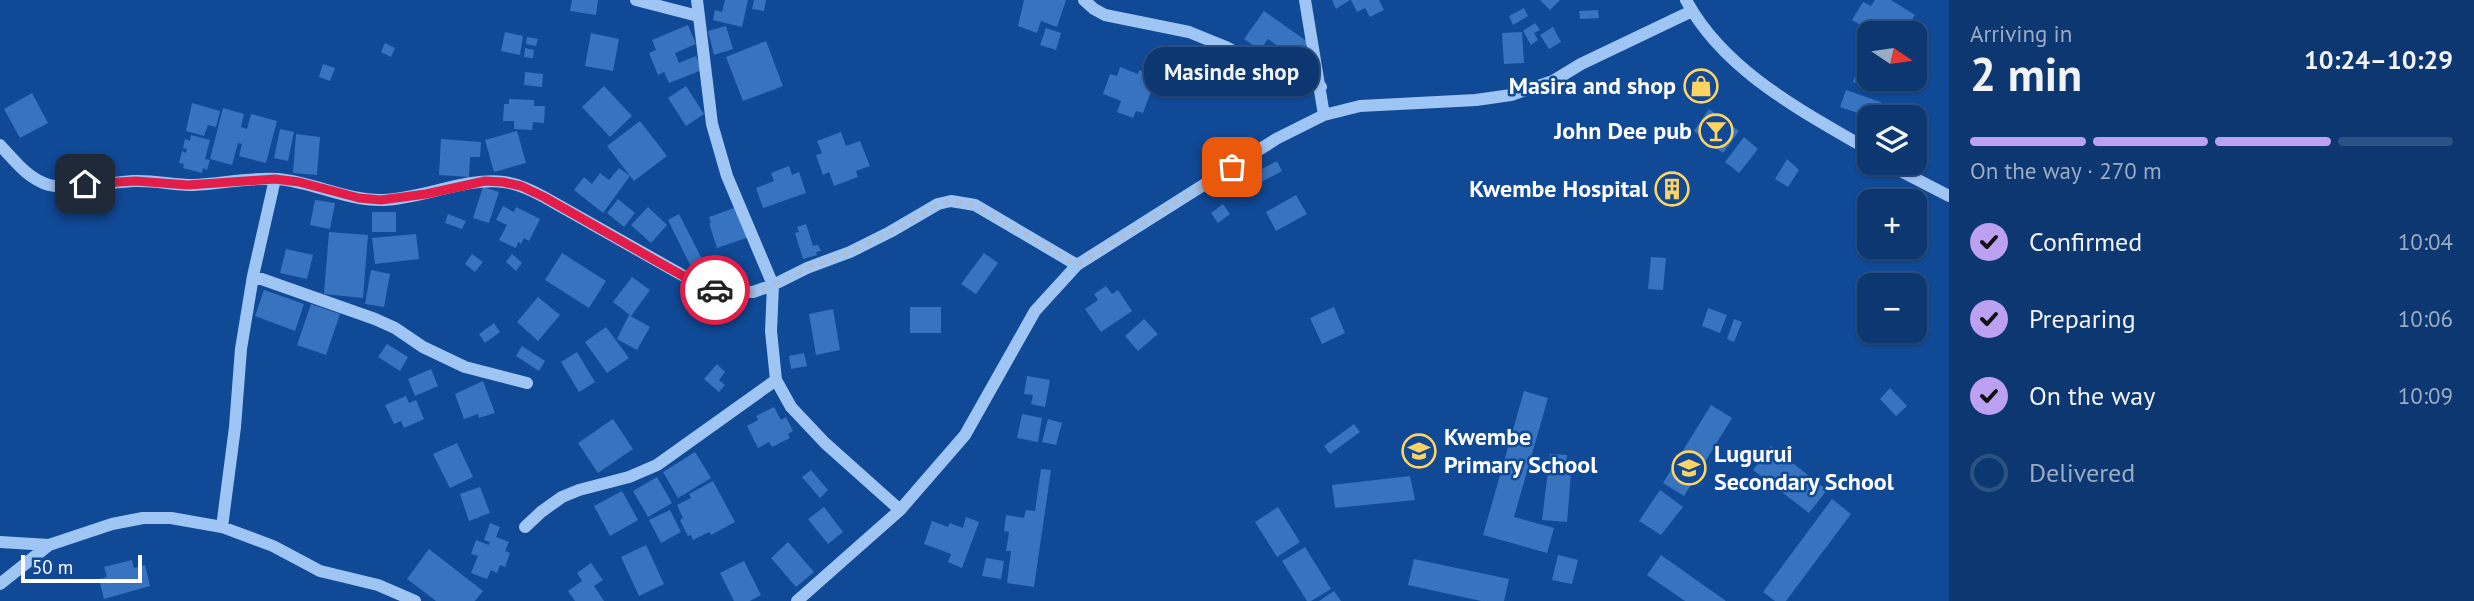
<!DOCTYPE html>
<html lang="en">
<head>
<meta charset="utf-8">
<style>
  :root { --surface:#0c3770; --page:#153f75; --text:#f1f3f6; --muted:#9aacc3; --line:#2c5183; --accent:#bca0f2 }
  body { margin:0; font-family:"PT Sans",sans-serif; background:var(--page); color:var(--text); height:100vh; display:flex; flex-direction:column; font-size:26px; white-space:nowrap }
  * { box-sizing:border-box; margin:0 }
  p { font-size:23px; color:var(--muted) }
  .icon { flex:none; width:38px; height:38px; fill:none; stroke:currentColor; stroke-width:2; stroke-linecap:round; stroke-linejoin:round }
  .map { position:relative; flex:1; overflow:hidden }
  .side { display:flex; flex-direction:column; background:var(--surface); width:525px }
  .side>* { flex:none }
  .needle { width:46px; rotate:103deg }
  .controls { position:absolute; left:1857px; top:21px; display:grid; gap:14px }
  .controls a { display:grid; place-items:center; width:70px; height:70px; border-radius:14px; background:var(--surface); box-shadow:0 2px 5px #0004,0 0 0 2px var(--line); font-size:35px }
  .scale { position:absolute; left:21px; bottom:18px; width:121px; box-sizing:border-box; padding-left:7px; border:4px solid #fff; border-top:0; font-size:19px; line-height:24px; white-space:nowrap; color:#fff; -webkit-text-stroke:5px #104996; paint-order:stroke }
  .pin { position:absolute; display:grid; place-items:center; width:60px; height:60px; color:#fff; margin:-30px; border-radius:14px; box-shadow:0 4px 10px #0006 }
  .courier { position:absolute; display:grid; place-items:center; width:70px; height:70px; margin:-35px; border:5px solid #e11d48; border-radius:50%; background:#fff; color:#222; box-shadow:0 2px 9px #0007 }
  .bubble { position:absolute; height:49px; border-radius:21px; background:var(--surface); box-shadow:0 2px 5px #0004,0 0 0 2px var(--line); font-size:23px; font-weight:800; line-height:49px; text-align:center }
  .headline em { font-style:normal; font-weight:800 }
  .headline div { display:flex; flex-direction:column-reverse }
  .headline { display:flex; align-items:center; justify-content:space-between; height:119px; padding:0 21px }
  h1 { font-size:46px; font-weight:800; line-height:52px }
  .bar { display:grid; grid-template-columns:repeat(4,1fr); gap:10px 7px; align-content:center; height:84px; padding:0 21px }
  .bar i { height:9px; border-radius:5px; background:var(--line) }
  .bar .selected { background:var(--accent) }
  .bar p { grid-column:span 4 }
  ol { padding:0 21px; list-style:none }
  li { display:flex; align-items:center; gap:21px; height:77px }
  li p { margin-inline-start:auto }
  li .icon { padding:7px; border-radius:50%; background:var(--accent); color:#111; stroke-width:4 }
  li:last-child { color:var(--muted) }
  li i { width:38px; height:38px; border:4px solid var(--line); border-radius:50% }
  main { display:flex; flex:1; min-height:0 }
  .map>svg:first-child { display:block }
  .building { fill:#3873bf }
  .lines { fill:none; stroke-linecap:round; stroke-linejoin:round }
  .minor { stroke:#9fc5f4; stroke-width:12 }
  .done { stroke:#abbfda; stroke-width:7; stroke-dasharray:0 12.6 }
  .route { stroke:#e11d48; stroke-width:9 }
  .labels { text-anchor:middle; stroke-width:5; stroke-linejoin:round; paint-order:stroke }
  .poi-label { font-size:24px; font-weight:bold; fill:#fff; stroke:#104996; text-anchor:end }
</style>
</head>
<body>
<main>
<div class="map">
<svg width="1949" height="601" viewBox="0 0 1949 601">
  <rect width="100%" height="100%" fill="#104996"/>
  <!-- building -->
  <path class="building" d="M572,0H598L596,15L570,11Z
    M725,0H748L742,27L713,20L715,10L722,12Z
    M754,0H766L764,11L752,9Z
    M1024,0H1066L1057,27L1041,21L1037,33L1018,26Z
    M1332,0H1350L1336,9Z
    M1351,0H1379L1384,10L1370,17L1365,8L1357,12Z
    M1540,0H1560L1550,10Z
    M1875,0H1891L1915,15L1906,29L1892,20L1884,33H1869V40L1856,33L1861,25L1852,20L1863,2L1871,6Z
    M1524,8L1528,16L1513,25L1509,16Z
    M1598,10L1599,18L1580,19L1579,11Z
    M1264,11L1308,42L1297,59L1268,39L1260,50L1244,39Z
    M1535,23L1540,30L1534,33L1538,40L1531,45L1523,31Z
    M688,25L696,44L675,53L679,63L696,56L702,70L669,83L664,72L658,75L649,53L656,50L652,40Z
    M726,26L733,49L714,55L708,31Z
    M1553,27L1561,42L1549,49L1540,35Z
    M1046,28L1061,33L1056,50L1040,45Z
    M505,32L523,36L520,55L501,51Z
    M1522,32L1524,63L1504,64L1502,33Z
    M591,33L619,39L613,71L585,66Z
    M527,37L538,39L536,46L526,44Z
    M766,41L783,86L743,101L726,57Z
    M385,43L395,48L391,57L381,52Z
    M525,48L534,50L533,58L524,57Z
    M323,64L335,68L330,81L319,77Z
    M1120,67L1138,74L1139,70L1157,76L1143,113L1136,111L1133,118L1117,112L1121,101L1103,94L1110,74L1117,76Z
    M525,72L543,74L542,87L524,85Z
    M1856,72L1869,76V79H1876L1872,90L1853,82Z
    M604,86L632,116L610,137L582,107Z
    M686,86L704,114L686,126L668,98Z
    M1846,90L1883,103L1878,117H1870L1840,107Z
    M32,93L48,123L20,138L4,109Z
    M509,99L534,100V106H545L544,123L533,122L532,130L514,129V121H503L504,104H509Z
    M192,103L220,111L216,127L208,125L204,136L186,131Z
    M223,108L244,114L241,127L247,129L251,114L277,121L266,163L239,156L242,144L238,143L232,165L210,159Z
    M1709,109L1739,131L1723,153L1694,131Z
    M640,121L667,156L634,181L607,146Z
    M280,129L294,132L288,161L274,158Z
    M517,131L526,163L494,172L485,140Z
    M841,132L846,146L860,141L870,166L856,171L858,177L834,186L829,172L823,175L816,155L822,153L817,141Z
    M296,134L320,137L317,175L293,173Z
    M191,135L210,140L205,159L210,160L207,170L203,168L202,173L183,168L184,164L179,163L182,151L186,153L187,149L183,148L185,139L190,141Z
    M1744,137L1758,149L1739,173L1725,162Z
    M441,139L481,142L480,157H470L469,177L439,175Z
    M1787,159L1799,170L1788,187L1775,179Z
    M1277,161L1282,171L1254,186L1249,176Z
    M789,166L792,175L799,172L806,193L763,208L756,188L774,181L771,173Z
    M619,168L630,176L603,213L574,190L584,177L592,184L600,173L609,180Z
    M1666,173L1685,177L1679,206L1659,201Z
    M483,187L499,192L489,223L473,218Z
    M1296,195L1307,214L1276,231L1266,212Z
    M618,199L635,213L624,227L607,213Z
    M315,200L335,203L330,229L310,225Z
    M1223,204L1230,214L1218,223L1211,213Z
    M503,206L514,212L516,207L540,219L529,241L524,238L521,244L518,242L516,248L499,240L507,225L496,220Z
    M648,207L667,225L651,243L631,225Z
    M734,208L736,213L740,211L749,237L717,248L709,223H711L709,217Z
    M372,212H396V232H372Z
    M448,214L466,221L462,229L445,223Z
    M679,214L704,263L692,269L668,220Z
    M806,224L813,246L818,245L821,251L816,252L817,255L803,259L795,233L799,232L797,227Z
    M329,232L368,235L363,298L324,294Z
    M416,234L419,259L375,264L372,238Z
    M286,249L313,255L307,279L280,273Z
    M562,253L606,281L589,308L545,280Z
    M984,253L998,263L976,294L961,284Z
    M472,254L483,262L475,272L465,264Z
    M512,254L522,263L516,271L506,262Z
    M1651,257L1666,258L1663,290L1648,289Z
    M371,270L390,274L384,307L365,304Z
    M632,277L650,290L631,316L613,302Z
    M1106,286L1112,294L1118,290L1132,311L1101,332L1085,309L1098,300L1094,294Z
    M264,290L304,304L295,331L255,316Z
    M538,297L560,315L538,341L517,322Z
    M311,304L340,314L326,355L297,345Z
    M910,307H941V333H910Z
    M1334,307L1345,333L1322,344L1310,318Z
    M1708,308L1727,315L1720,333L1702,326Z
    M833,309L840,350L816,355L809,314Z
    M629,315L650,327L637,350L617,339Z
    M1144,319L1158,334L1138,351L1125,336Z
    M1734,319L1742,322L1734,342L1727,339Z
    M494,323L500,332L485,343L479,334Z
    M606,327L629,358L607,373L585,342Z
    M387,344L408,357L400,371L378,357Z
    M522,346L545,361L539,371L516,356Z
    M577,352L595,382L579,392L561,362Z
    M804,353L807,366L791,369L789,356Z
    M717,364L725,372L719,380L725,385L719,392L704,379Z
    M431,369L438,386L415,396L408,379Z
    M1027,376L1050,380L1045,407L1031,404L1033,395L1024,394Z
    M483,381L495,413L479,418L478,414L464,419L455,394Z
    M1890,388L1907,406L1896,416L1880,399Z
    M1524,391L1548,398L1514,517L1554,528L1547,553L1483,535Z
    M406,396L409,403L416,400L424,419L404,428L401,421L394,424L385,405Z
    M1711,405L1732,418L1684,496L1663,483Z
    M774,407L781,420L786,417L793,431L788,434L790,438L772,447L769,442L758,448L747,426L758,420L756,416Z
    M1022,414L1042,418L1038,442L1017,438Z
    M613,419L633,449L598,473L578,443Z
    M1048,419L1062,423L1056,445L1042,442Z
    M1354,424L1360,432L1330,454L1324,446Z
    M457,443L473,477L450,488L433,454Z
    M1771,446L1827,490L1809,513L1753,470Z
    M695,452L711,478L678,498L663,472Z
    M1550,454L1567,455L1565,474H1571L1567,522L1542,520Z
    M1041,469L1051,470L1034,587L1007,583L1011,551H1006L1009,532L1004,531L1006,515L1024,518L1026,510L1035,511Z
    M811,470L828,490L820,498L802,477Z
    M1410,476L1415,500L1335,508L1332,485Z
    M657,477L672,503L648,517L633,491Z
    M713,481L735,522L711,535L709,532L693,540L691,535L688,536L680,520L683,518L677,505L691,498L689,494Z
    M480,487L490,513L469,521L460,494Z
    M1660,490L1683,507L1661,535L1639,521Z
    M622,491L638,520L610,536L594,506Z
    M1832,499L1851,514L1786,601H1775L1763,592Z
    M824,507L843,532L828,544L808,519Z
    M1278,507L1300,542L1277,557L1255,522Z
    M670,510L681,532L661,543L649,520Z
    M966,517L979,522L962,568L948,562L951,554L924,544L932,521L948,527L950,523L963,528Z
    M490,523L500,527L496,537L509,542L505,551L510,553L505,567L500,565L497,573L491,570L487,579L471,573L478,556L471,554L476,540L489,545L490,542L484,540Z
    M788,542L814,572L796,587L771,558Z
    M646,545L664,584L639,596L621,557Z
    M1305,547L1331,589L1311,601H1307L1282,561Z
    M429,549L483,591L475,601H436L407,579Z
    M1558,555L1578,560L1572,584L1552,580Z
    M1661,555L1726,601H1685L1647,575Z
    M986,558L1004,561L1001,579L982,576Z
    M1414,559L1509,579L1504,601H1481L1408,585Z
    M132,560L134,568L145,565L150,586L104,599L99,579L107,577L104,567Z
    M744,561L761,595L750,601H734L720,573Z
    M591,563L603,580L594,586L604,601H575L568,591L582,581L577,573Z
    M1334,591L1341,601H1319Z"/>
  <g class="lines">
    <!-- minor -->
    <path class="minor" d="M636,0L698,16
      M697,0L712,124L727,176L773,285L771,331L776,380L791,407L825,443L900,510
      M1084,0L1094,9L1105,15L1189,32L1226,47L1258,64L1321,87
      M1305,0L1324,115
      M1686,0C1724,71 1802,111 1869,150
      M0,145C14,160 28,179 49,185C68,190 113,182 134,181C154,180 173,185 193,185C221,184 250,177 278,179C313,182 347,201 383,200C422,199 465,177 504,182C518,184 531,190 544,197L698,284L718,291L753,292L773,285L807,268L850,252L890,232L938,204L951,201L975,205L1077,265
      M1885,163L1949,196
      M253,276L375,319L395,328L423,347L465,367L527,383
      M222,527L235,427L241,349L253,276L275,179
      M525,527L541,512L562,497L579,490L629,477L657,465L776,380
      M0,542L49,545
      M0,584L49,545L112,524L143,518H171L222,527L273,546L320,571L378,585L415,601
      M797,601L900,510L965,435L1035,311L1077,265L1276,139L1324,115L1360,106L1476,100L1511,95L1553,81L1581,64L1692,11"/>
  </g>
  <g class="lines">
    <!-- done -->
    <path class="done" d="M715,290L753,292L773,285L807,268L850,252L890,232L938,204L951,201L975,205L1077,265L1232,167"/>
    <!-- route -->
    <path class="route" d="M85,184L136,181L188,185L275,179L299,182L359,198L381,200L426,194L485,181L503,182L521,186L544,197L667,267L698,284L715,290"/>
  </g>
  <!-- icons -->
  <defs>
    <symbol id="shop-ring" viewBox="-11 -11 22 22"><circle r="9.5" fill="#104996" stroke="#ffd362" stroke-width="1.5"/><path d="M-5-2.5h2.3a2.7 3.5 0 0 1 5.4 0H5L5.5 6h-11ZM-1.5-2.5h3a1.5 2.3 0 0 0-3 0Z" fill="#ffd362"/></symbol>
    <symbol id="bar-ring" viewBox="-11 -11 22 22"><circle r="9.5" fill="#104996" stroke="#ffd362" stroke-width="1.5"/><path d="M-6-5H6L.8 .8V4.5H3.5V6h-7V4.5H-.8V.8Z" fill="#ffd362"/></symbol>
    <symbol id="building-ring" viewBox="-11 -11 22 22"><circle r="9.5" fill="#104996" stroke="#ffd362" stroke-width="1.5"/><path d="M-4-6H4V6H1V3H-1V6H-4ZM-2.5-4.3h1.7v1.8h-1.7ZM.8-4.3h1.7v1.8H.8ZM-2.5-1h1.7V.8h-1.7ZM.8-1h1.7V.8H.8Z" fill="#ffd362"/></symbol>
    <symbol id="school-ring" viewBox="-11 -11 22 22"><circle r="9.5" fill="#104996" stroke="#ffd362" stroke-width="1.5"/><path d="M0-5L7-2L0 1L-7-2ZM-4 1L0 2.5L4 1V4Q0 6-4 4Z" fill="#ffd362"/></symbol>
  </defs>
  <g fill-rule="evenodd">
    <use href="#shop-ring" x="1682" y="67" width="38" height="38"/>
    <use href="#bar-ring" x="1697" y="112" width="38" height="38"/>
    <use href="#building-ring" x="1653" y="170" width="38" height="38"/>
    <use href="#school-ring" x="1400" y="432" width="38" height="38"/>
    <use href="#school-ring" x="1670" y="449" width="38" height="38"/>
  </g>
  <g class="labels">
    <!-- poi labels -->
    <g class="poi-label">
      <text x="1676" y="94">Masira and shop</text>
      <text x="1692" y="139">John Dee pub</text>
      <text x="1648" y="197">Kwembe Hospital</text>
      <text x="1444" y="445" text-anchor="start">Kwembe<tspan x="1444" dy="28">Primary School</tspan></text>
      <text x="1714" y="462" text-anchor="start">Lugurui<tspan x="1714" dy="28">Secondary School</tspan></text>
    </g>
  </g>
</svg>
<div class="controls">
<a><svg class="needle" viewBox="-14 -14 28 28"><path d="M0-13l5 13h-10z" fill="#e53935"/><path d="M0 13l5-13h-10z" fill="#9aacc3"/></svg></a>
<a><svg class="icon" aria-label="layers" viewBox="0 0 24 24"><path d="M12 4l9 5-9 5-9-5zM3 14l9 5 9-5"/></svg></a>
<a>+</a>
<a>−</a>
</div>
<div class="scale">50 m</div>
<div class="pin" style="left:1232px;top:167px;background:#ea580c"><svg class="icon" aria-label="bag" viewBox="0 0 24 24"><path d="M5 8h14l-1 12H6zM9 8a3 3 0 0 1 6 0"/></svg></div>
<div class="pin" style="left:85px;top:184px;background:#1f2937"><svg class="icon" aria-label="home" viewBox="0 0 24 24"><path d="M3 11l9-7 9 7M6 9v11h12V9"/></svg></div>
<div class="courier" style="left:715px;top:290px"><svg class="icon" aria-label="car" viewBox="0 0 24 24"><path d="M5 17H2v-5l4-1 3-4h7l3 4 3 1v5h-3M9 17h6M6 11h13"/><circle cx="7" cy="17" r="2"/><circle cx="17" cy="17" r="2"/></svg></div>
<div class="bubble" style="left:1144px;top:47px;width:175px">Masinde shop</div>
</div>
<section class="side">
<div class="headline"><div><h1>2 min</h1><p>Arriving in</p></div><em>10:24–10:29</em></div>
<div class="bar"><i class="selected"></i><i class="selected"></i><i class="selected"></i><i></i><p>On the way · 270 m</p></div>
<ol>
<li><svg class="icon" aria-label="check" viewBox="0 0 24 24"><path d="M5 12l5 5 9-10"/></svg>Confirmed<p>10:04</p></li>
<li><svg class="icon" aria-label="check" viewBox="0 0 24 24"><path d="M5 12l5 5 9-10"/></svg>Preparing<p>10:06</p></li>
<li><svg class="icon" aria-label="check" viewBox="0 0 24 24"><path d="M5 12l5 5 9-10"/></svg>On the way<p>10:09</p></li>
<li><i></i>Delivered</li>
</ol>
</section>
</main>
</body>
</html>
